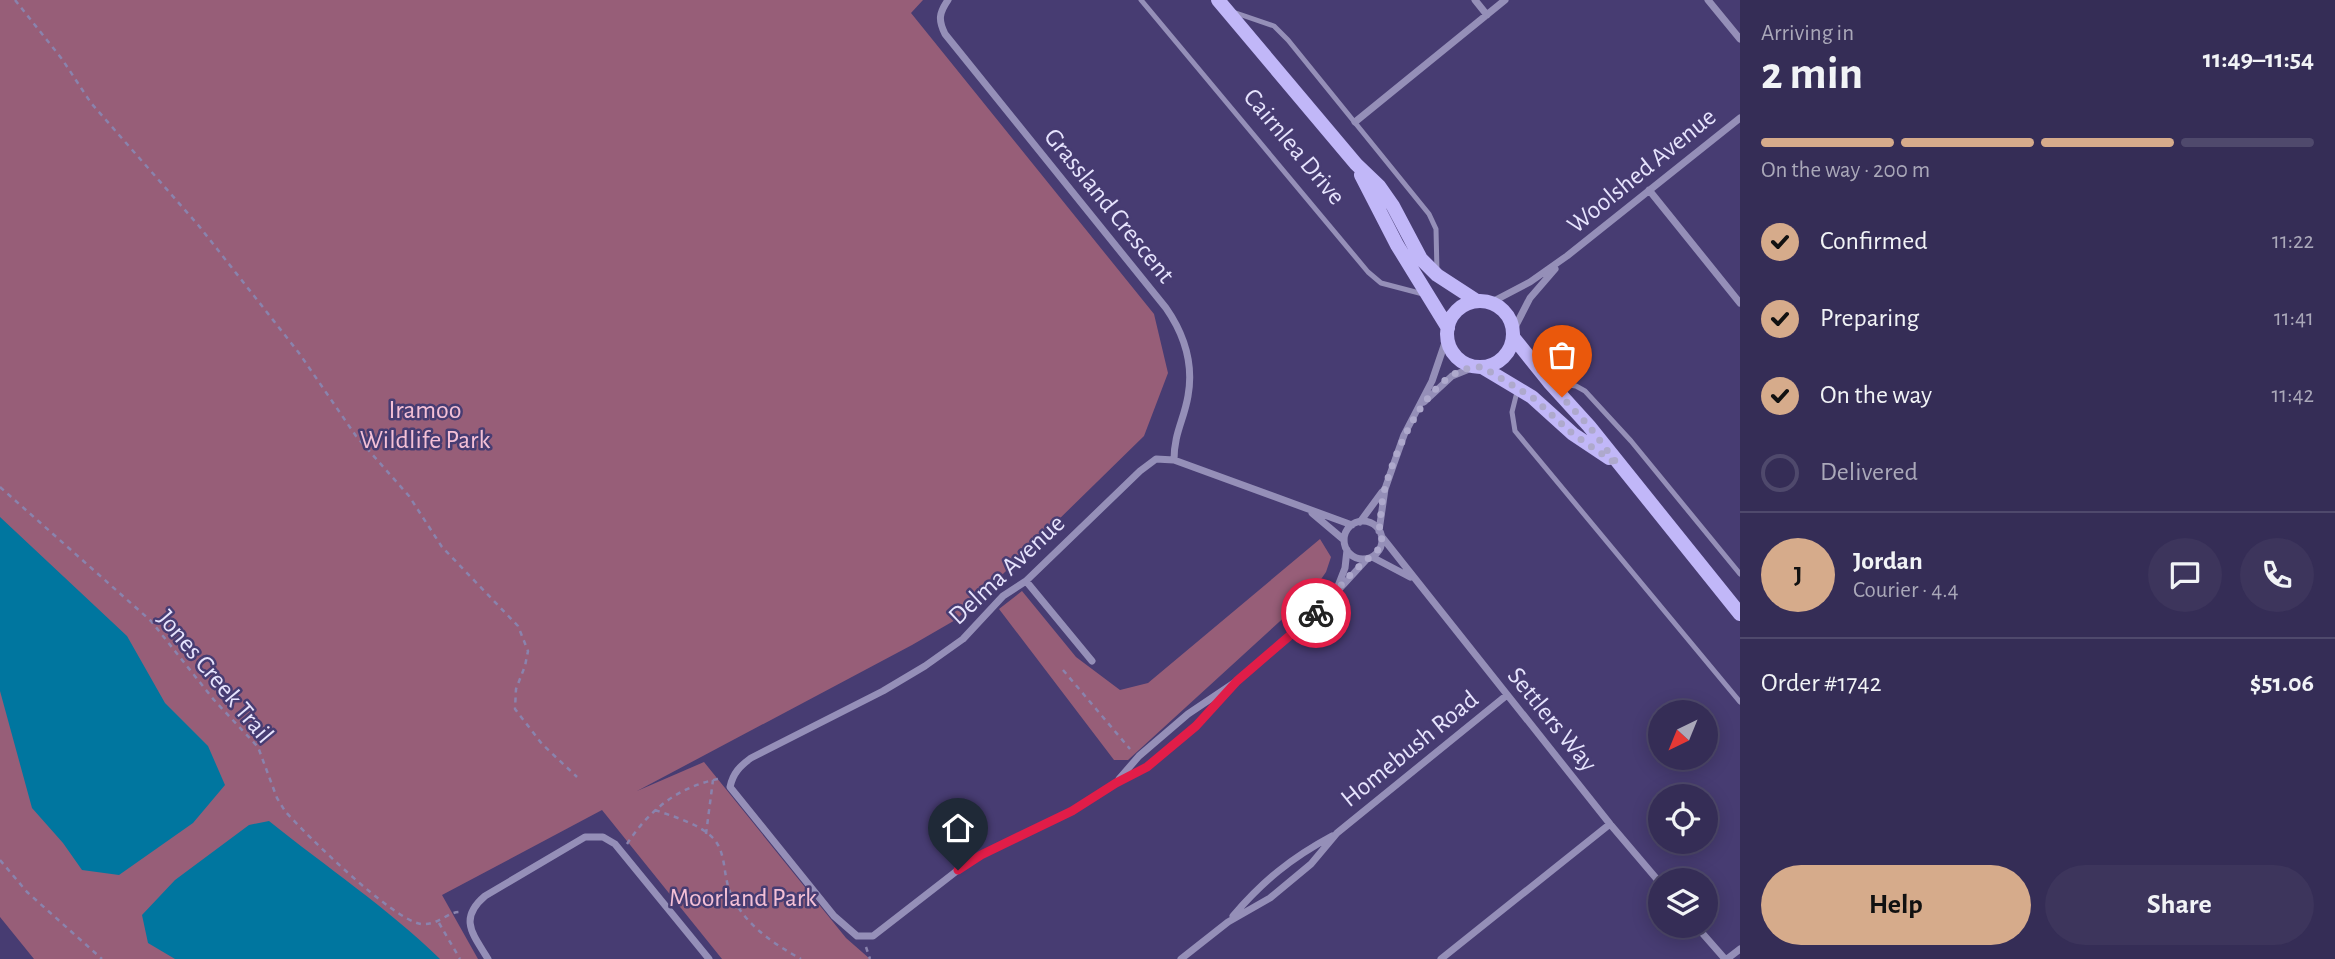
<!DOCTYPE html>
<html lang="en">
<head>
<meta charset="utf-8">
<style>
  :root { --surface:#352d56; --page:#3d355c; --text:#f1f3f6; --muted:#aaa8b9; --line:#4f496c; --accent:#d6ab8b }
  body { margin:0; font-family:"Alegreya Sans",sans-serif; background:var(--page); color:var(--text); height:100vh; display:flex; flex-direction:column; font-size:26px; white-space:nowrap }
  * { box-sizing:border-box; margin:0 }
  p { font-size:23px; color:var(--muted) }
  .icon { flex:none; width:38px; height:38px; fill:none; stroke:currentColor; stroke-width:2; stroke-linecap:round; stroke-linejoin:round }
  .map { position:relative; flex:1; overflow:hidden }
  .panel { display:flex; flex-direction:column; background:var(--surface); width:595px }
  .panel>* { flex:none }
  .needle { width:46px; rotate:223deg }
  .buttons { position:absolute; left:1648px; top:700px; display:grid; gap:14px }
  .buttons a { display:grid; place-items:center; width:70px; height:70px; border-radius:50%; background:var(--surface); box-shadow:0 4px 18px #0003,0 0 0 2px var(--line); font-size:35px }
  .pin { position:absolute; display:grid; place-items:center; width:60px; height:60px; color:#fff; margin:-72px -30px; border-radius:50% 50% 50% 0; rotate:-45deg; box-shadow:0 0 7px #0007 }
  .pin .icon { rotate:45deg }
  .courier { position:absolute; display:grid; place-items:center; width:70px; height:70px; margin:-35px; border:5px solid #e11d48; border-radius:50%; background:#fff; color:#222; box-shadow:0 2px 9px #0007 }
  .head em { font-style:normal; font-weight:700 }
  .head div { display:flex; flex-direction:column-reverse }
  .head { display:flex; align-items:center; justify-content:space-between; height:119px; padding:0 21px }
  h1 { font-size:46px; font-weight:700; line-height:52px }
  .bar { display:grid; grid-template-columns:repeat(4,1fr); gap:10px 7px; align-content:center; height:84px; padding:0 21px }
  .bar i { height:9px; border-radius:5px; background:var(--line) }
  .bar .on { background:var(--accent) }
  .bar p { grid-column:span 4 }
  .line { display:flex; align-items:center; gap:18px; padding:0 21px; border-top:2px solid var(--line) }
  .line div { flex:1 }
  .round { display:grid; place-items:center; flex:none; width:74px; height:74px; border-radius:37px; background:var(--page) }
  ol { padding:0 21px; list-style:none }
  li { display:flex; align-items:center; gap:21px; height:77px }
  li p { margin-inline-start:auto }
  li .icon { padding:7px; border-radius:50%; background:var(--accent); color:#111; stroke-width:4 }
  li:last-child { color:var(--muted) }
  li i { width:38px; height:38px; border:4px solid var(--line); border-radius:50% }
  .action { display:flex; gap:14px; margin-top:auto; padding:14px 21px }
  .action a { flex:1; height:80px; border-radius:42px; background:var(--accent); color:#111; font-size:28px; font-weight:700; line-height:80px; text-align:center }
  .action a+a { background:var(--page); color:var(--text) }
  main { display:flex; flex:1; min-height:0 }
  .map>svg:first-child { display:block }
  .green { fill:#975e78 }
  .water { fill:#00769f }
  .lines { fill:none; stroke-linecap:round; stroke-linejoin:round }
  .path { stroke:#8a83ad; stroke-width:2.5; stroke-dasharray:5 5; stroke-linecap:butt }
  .lane { stroke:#958fb8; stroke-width:5 }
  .street { stroke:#958fb8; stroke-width:7 }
  .secondary { stroke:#c1b7f8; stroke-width:14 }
  .done { stroke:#aea9cc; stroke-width:7; stroke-dasharray:0 12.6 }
  .route { stroke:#e11d48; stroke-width:9 }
  .labels { text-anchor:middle; stroke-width:5; stroke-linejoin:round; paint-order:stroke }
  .street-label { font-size:26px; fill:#e6e3fd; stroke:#473c72 }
  .park-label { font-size:26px; fill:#f4c0d6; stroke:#473c72 }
</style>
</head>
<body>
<main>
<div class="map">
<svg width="1740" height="959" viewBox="0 0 1740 959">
  <rect width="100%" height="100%" fill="#473c72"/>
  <!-- green -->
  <path class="green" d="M0,0H923L911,13L1154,314L1168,373L1144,436L957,619L912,645L637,791L704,762L846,938L870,959H722L602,810L442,895L478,959H34L0,917Z
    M1320,539L1331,557L1326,572L1313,591L1128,760H1114L999,609L1022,591L1076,657L1120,690L1148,683Z"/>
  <!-- water -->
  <path class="water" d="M0,517L127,636L165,703L208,746L225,785L193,823L119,875L82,870L63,843L32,808L0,691Z
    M269,821C326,867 388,908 440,959H175L148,943L142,915L175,880L249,825Z"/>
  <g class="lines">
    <!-- path -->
    <path class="path" d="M15,0L62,59L91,103L199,226L299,353L356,436L409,496L442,547L518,626L528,651L525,666L516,689L515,709L542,744L577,777
      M0,487L151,621L214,700L258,747L277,798L285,811C306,835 393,920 421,924C438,926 448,911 461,912
      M1063,670L1130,749
      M655,810C672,816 700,824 713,838C726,852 723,872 729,889C741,922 772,943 801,959
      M706,834L713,780
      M627,844C649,810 678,787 718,779
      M0,860L27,892L102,959
      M439,923L460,959
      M866,947L870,959"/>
    <!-- lane -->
    <path class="lane" d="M1141,0L1368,272L1381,283L1423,294
      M1233,12L1274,26L1288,40L1429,214L1436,229L1437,272
      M1555,383L1576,386L1585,391L1631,441L1740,574
      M1517,392L1512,412L1515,431L1740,702"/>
    <!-- street -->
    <path class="street" d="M948,0C939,13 938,20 945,34L1166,308C1184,334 1194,363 1188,396C1184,420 1174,433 1174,460
      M1475,0L1487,15
      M1708,0L1740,39
      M1355,122L1505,0
      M1649,190L1740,303
      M1490,303L1530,282L1567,256L1740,118
      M1513,331L1530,298L1555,269
      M1424,402L1452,376L1474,367
      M1312,513L1344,540
      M1344 540a19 19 0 1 1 38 0a19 19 0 1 1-38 0Z
      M1360,522L1382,492
      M1379,531L1385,489L1393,466L1404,435L1432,381L1447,337
      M1382,537L1610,824L1661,884
      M1372,557L1410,577
      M1026,581L1092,661
      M1338,586L1345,568L1347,550
      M1237,681L1196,726L1147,767L1116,783L1072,811L981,855L958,870L873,936H857L834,916L730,787C733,773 740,766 751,758L883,691L925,666L963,639L1003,596L1026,581L1140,471L1156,459L1174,460L1352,525
      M1119,779L1139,756L1188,714L1237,681L1321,609L1367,559
      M1233,916C1263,881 1291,858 1332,836
      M1696,926L1725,959
      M488,959C473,934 458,919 485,896L585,837H603L615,844L709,959
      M1181,959L1228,922L1270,898L1311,864L1337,833L1507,695
      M1441,959L1610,824
      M1727,959L1740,949"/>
    <!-- secondary -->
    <path class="secondary" d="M1218,0L1356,164L1379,186L1393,206L1421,259L1437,275L1477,301
      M1361,175L1397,245L1448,328
      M1447 334a33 33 0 1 1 66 0a33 33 0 1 1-66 0Z
      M1513,337L1549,382L1589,426L1740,614
      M1482,367L1532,397L1573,434L1609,458"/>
  </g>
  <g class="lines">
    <!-- done -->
    <path class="done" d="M1316,613L1353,572L1380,548L1382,537L1379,531C1381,517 1381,502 1385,488C1396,448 1431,364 1482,367L1532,397L1573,434L1618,465L1589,426L1562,397"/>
    <!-- route -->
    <path class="route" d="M958,870L981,855L1072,811L1116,783L1147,767L1196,726L1237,681L1316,613"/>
  </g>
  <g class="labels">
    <!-- street labels -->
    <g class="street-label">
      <text transform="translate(1295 146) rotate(50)" y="9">Cairnlea Drive</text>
      <text transform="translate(1641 170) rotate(-39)" y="9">Woolshed Avenue</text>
      <text transform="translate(1110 205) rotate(51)" y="9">Grassland Crescent</text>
      <text transform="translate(1006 569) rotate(-43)" y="9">Delma Avenue</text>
      <text transform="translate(216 676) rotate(50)" y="9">Jones Creek Trail</text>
      <text transform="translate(1553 719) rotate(51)" y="9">Settlers Way</text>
      <text transform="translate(1409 748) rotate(-39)" y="9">Homebush Road</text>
    </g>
    <!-- park labels -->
    <g class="park-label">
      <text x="425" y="418">Iramoo<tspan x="425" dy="30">Wildlife Park</tspan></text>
      <text x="743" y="906">Moorland Park</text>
    </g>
  </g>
</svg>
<div class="buttons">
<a><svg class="needle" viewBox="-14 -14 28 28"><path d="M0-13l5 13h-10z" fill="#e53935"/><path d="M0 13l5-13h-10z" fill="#aaa8b9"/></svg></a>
<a><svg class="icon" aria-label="locate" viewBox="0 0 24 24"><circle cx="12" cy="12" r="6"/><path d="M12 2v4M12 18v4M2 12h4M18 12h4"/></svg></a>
<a><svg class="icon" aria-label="layers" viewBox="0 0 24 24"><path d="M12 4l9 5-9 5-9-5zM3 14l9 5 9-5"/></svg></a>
</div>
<div class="pin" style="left:1562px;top:397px;background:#ea580c"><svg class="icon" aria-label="bag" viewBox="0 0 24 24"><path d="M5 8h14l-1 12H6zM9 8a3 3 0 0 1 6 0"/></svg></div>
<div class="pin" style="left:958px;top:870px;background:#1f2937"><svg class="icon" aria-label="home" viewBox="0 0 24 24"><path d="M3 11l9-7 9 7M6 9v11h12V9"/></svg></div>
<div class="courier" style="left:1316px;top:613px"><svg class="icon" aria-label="bike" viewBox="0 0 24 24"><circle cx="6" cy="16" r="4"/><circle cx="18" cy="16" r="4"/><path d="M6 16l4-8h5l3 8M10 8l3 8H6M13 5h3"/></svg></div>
</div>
<section class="panel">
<div class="head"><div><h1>2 min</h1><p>Arriving in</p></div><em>11:49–11:54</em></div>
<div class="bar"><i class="on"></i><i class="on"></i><i class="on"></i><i></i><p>On the way · 200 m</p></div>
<ol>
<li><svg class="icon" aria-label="check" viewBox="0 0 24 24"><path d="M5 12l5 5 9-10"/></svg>Confirmed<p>11:22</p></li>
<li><svg class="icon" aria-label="check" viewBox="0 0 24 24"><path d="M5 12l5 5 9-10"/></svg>Preparing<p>11:41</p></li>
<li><svg class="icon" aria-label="check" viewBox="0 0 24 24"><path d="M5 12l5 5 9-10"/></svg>On the way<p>11:42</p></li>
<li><i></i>Delivered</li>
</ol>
<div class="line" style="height:126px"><b class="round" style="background:var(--accent);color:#111">J</b><div><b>Jordan</b><p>Courier · 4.4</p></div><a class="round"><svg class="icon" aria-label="chat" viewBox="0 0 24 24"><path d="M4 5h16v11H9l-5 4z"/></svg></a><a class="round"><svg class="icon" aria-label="phone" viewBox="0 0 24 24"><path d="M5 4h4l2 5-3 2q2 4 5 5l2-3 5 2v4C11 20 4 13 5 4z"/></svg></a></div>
<div class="line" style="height:91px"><div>Order #1742</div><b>$51.06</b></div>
<div class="action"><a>Help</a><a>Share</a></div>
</section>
</main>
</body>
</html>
